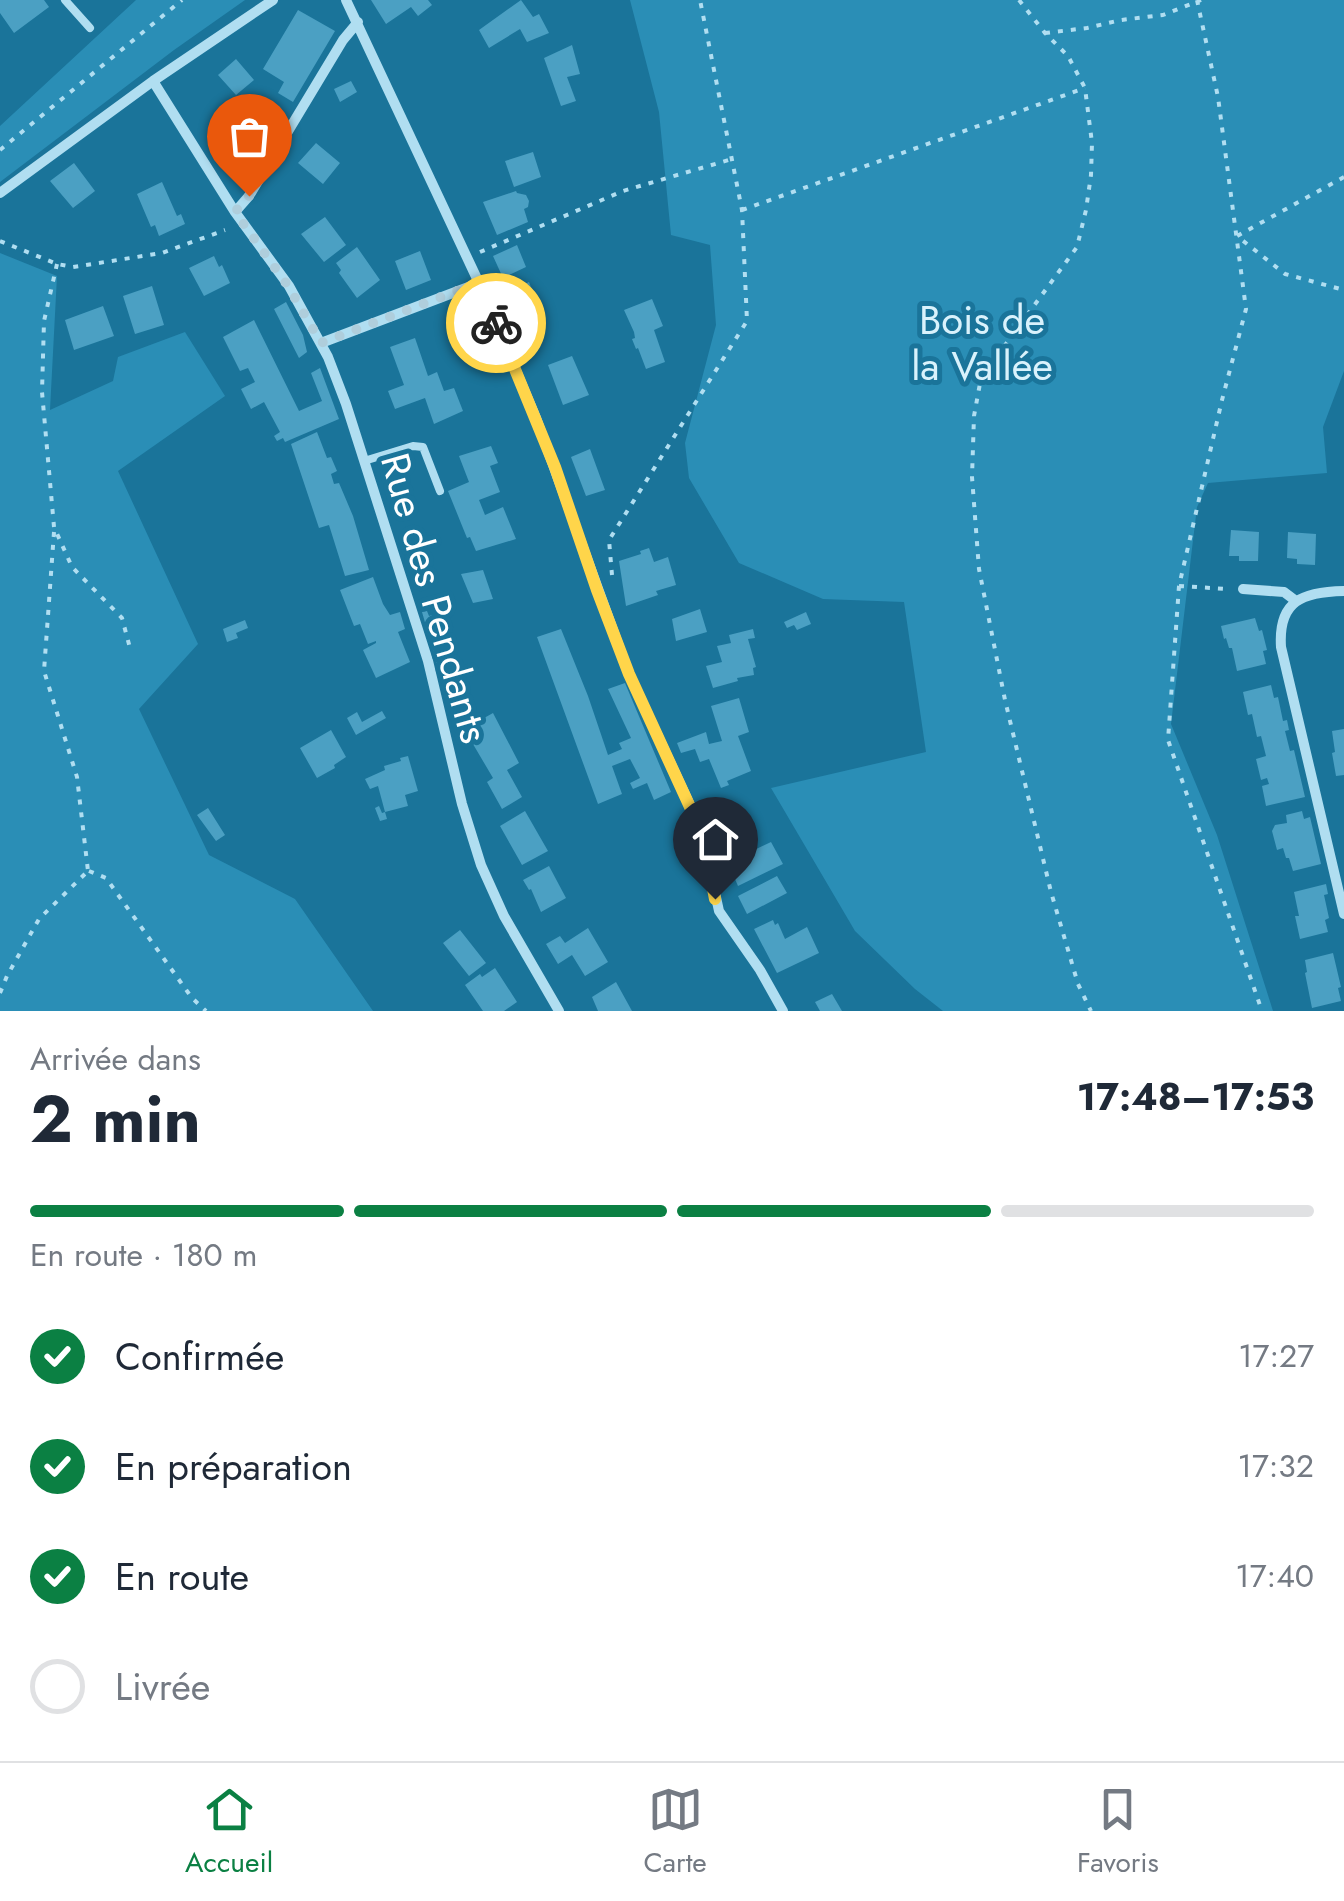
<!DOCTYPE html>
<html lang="fr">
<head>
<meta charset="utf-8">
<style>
  :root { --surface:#fff; --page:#f6f6f7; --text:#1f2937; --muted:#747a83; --line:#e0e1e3; --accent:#0b8043 }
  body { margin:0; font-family:Jost,sans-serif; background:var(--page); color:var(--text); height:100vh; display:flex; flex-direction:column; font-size:38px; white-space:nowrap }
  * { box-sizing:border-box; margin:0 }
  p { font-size:32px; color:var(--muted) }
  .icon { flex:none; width:55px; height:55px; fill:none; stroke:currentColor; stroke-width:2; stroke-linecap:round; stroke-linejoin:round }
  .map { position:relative; height:1011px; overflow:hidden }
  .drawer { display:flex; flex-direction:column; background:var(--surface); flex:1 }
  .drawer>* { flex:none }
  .pin { position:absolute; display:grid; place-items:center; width:85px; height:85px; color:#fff; margin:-102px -42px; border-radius:50% 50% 50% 0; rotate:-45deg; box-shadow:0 0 10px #0007 }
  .pin .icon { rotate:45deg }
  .courier { position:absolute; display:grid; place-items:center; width:100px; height:100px; margin:-50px; border:8px solid #ffd54a; border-radius:50%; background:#fff; color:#222; box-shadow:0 2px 12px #0007 }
  .head em { font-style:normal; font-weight:700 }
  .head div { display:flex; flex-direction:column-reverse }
  .head { display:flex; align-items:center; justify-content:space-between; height:170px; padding:0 30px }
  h1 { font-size:65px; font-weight:700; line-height:75px }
  .bar { display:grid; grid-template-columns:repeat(4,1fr); gap:15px 10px; align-content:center; height:120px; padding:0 30px }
  .bar i { height:12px; border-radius:8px; background:var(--line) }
  .bar .selected { background:var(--accent) }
  .bar p { grid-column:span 4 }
  ol { padding:0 30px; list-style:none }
  li { display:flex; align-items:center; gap:30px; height:110px }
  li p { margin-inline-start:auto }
  li .icon { padding:10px; border-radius:50%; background:var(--accent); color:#fff; stroke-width:4 }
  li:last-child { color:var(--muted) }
  li i { width:55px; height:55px; border:5px solid var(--line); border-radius:50% }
  .dock { display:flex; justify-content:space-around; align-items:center; height:140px; border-top:2px solid var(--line); background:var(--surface); font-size:28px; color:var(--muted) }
  .dock a { display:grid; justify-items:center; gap:5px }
  .dock .selected { color:var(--accent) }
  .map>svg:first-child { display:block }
  .green { fill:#2a8eb6 }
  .building { fill:#4ba0c3 }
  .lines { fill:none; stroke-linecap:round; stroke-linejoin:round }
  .path { stroke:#b0def1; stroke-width:4; stroke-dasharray:5 8; stroke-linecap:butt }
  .lane { stroke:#b0def1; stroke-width:8 }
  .street { stroke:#b0def1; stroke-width:10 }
  .done { stroke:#afcedc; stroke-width:10; stroke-dasharray:0 18 }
  .route { stroke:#ffd54a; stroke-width:12 }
  .labels { text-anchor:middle; stroke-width:10; stroke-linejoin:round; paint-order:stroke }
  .park-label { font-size:40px; fill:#d9f2fc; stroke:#1a749a }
  .street-label { font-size:40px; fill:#fff; stroke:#1a749a }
</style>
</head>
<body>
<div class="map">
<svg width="1344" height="1011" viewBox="0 0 1344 1011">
  <rect width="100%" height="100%" fill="#1a749a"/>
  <!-- green -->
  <path class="green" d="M136,0H245L174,50L0,182V126Z
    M630,0H1344V371L1323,427L1327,473L1208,483L1197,507L1171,724L1217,835L1273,1011H943L915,989L855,931L771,788L926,752L904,602L823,599L739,563L689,478L685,443L716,325L710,245L671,235L659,112Z
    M0,253L57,276L50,410L113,381L118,357L185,332L225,396L118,471L198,644L139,709L209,855L295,899L373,1011H0Z"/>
  <!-- building -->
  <path class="building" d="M0,0H44L49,7L14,33L0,13Z
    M371,0H428L432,5L418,16L411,7L386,24Z
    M521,0L533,17L539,14L549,33L527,42L520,29L489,48L479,30Z
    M298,10L335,31L293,102L278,93L284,82L263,69Z
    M572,45L580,74L567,77L576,101L561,106L544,58Z
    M236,59L254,80L236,95L218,75Z
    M351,81L357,92L340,102L334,89Z
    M238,113L267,139L248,160L219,134Z
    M316,143L340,163L323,184L298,163Z
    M533,152L541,177L514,187L505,161Z
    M74,163L95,191L73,208L50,181Z
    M162,182L177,216L181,214L185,224L159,236L155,225L151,227L137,194Z
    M516,191L517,193L526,195L529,201L528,207L524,209L528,222L497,235L483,202Z
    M325,217L346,245L324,262L301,234Z
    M517,245L526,267L503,278L493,256Z
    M357,247L380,280L357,298L339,273L341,270L336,263Z
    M420,251L431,280L406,290L395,261Z
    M214,256L219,267L222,265L230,283L204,296L189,268Z
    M529,282L537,303L515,312L506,293Z
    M152,286L164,325L135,334L123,296Z
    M652,299L663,326L654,330L665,362L646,369L638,348L636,349L632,339L635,338L634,332L624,310Z
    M286,302L303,335L307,352L299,358L274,309Z
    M103,306L114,336L74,350L65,320Z
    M524,314L532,333L515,342L506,321Z
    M254,320L299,411L322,401L311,373L320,368L339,419L285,442L283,438L277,441L274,436L280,432L264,402L251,409L241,389L255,382L248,368L240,371L223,337Z
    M415,338L428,376L437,372L444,391L454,388L463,411L434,424L425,398L395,409L388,391L404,385L390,347Z
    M572,356L589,395L563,405L548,365Z
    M317,432L327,458L331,457L337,471L331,474L334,484L339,483L353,516L369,570L345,576L329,525L319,528L291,444Z
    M491,446L498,463L490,466L500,492L479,500L485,515L503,507L516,539L476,551L470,537L467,538L448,491L469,482L459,456Z
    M590,449L605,490L586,496L571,457Z
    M1231,530L1259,532L1258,561H1239V556H1229Z
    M1288,532L1316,534L1315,565L1297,564V559L1287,558Z
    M649,548L654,562L668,557L676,585L656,591L658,595L626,606L619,561L641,554L640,551Z
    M483,570L493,599L473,603L461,574Z
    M373,577L383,604L390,615L400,612L405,629L398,632L410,662L376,678L363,650L376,643V641L368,644L360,624L354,626L340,590Z
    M700,609L707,632L676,641L672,619Z
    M427,611L429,616L439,613L453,658L437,664L422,612Z
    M806,612L811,624L797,630L794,625L787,628L784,622Z
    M1255,618L1259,631L1262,630L1267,650L1263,651L1266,664L1237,671L1232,648H1229L1226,638L1224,639L1221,626Z
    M245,620L248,628L236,633L238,638L227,642L223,629Z
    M561,629L588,696L608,755L622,749L619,743L631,738L608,689L625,683L671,792L654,800L647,783L633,789L630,783L640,778L630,759L612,766L622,794L598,804L537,637Z
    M753,629L755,638L748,639L756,667L753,668L754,675L737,678L738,681L713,688L706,666L722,662L717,646L731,643L729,635Z
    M1271,685L1274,698L1278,697L1283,721L1287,720L1289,730L1285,731L1290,751L1294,750L1305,797L1266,806L1262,786L1269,784L1267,778L1261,780L1256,759L1266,756L1261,736L1257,737L1252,714L1248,715L1243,692Z
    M739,698L749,732L738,736L751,771L727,781L729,785L721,788L709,759L700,762L695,749L681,753L677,743L706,732L709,744L722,741L711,706Z
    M382,711L386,718L356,735L347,718L357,712L362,722Z
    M493,713L519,763L507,770L522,797L502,809L487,782L493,778L470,739L474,737L468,727Z
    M1344,729V775L1336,776L1332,753L1335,752L1332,731Z
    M331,730L346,757L334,765L335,768L317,778L300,748Z
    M408,756L418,791L405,795L408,806L385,812L387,819L380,821L375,808L379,806L382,813L385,812L378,786L370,789L365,779L385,770L384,766L401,761L400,758Z
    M208,808L225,835L216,841L197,815Z
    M525,811L548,851L522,865L500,826Z
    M1302,811L1304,819L1310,817L1321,864L1293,871L1289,858H1286L1283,848L1277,850L1272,831L1275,825L1287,823L1286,815Z
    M731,819L746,854L771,842L783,864L738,886L713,828Z
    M549,866L566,898L541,912L531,889L529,890L523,880Z
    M777,876L787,893L747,914L738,896Z
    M1326,884L1328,894L1324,895L1329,918L1325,920L1328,932L1300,939L1295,916H1299L1294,892Z
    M773,920L775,925L778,923L785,939L807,927L819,953L777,973L754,929Z
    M588,928L608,962L585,976L572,955L558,964L546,944L560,936L565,943Z
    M460,930L486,963L469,976L443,943Z
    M1333,953L1341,987L1338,988L1341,1001L1312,1008L1305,973L1307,972L1305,960Z
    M495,968L517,1002L504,1011H483L465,985L480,974L482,977Z
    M616,982L632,1011H598L592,997Z
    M832,994L842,1011H820L815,1002Z"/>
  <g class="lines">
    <!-- path -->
    <path class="path" d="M1019,0L1045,33L1068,56L1085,88L1092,143L1091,175L1086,210L1077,247L981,378L974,416L972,477L979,569L1005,700L1051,892L1078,984L1091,1011
      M1197,0L1218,97L1246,309L1222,400L1179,586L1168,740L1262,1011
      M1045,33L1087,28L1121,20L1163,15L1201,0
      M0,150L182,0
      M1344,177L1237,236L1285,274L1344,290
      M742,210L1085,88
      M0,241L57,264L73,267L162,253L225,230
      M480,252L623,191L732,159
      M57,264L44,321L42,392L54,527L72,567L122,618L130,648
      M54,532L44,671L77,777L88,871
      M612,575L609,540L747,321L742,210L700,0
      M1179,586L1228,589
      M89,871L106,878L192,998L206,1011
      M0,993L7,976L39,919L88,871"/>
    <!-- lane -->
    <path class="lane" d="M65,0L90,28
      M364,461L413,446L423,447L440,491"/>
    <!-- street -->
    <path class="street" d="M346,0L479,283L536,418L629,674L691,807L704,842L719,911L760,970L783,1011
      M153,81L235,212L289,286L328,357L346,404L428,661L462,804L481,865L504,916L559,1011
      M0,193L153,81L273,0
      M235,212L249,196L343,40L358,22
      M321,343L479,283
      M1243,589L1284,592L1296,601
      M1344,591C1303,592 1278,600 1281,647L1344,914"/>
  </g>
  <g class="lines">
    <!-- done -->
    <path class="done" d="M249,196L235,212L288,286L321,343L478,283L496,323"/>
    <!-- route -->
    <path class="route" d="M496,323L555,467L597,590L629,674L690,807L704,842L715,899"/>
  </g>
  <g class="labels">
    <!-- park labels -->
    <g class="park-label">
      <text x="982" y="334">Bois de<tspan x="982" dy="46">la Vallée</tspan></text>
    </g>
    <!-- street labels -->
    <g class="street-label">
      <text transform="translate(435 598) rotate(74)" y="14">Rue des Pendants</text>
    </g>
  </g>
</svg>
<div class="pin" style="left:249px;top:196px;background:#ea580c"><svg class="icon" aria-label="bag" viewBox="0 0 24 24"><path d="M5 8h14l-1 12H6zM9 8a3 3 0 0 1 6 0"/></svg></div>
<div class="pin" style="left:715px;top:899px;background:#1f2937"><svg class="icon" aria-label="home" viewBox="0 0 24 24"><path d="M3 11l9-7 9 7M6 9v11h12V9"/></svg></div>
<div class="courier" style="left:496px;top:323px"><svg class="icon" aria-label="bike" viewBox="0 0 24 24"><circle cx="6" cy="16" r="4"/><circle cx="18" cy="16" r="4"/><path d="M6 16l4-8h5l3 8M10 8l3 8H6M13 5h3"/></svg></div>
</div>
<section class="drawer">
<div class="head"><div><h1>2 min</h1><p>Arrivée dans</p></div><em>17:48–17:53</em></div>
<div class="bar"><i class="selected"></i><i class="selected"></i><i class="selected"></i><i></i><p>En route · 180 m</p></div>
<ol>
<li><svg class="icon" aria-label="check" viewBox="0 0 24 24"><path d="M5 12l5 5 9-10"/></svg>Confirmée<p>17:27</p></li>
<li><svg class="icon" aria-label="check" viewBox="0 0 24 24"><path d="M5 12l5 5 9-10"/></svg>En préparation<p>17:32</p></li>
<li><svg class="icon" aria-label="check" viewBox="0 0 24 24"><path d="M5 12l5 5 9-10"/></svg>En route<p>17:40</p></li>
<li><i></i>Livrée</li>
</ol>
</section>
<nav class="dock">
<a class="selected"><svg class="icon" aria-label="home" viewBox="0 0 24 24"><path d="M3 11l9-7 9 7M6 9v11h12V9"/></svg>Accueil</a>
<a><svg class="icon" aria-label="map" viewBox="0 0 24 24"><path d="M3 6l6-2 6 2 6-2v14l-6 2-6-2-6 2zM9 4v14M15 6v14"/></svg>Carte</a>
<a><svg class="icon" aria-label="saved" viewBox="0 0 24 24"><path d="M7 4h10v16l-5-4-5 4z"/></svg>Favoris</a>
</nav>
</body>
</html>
